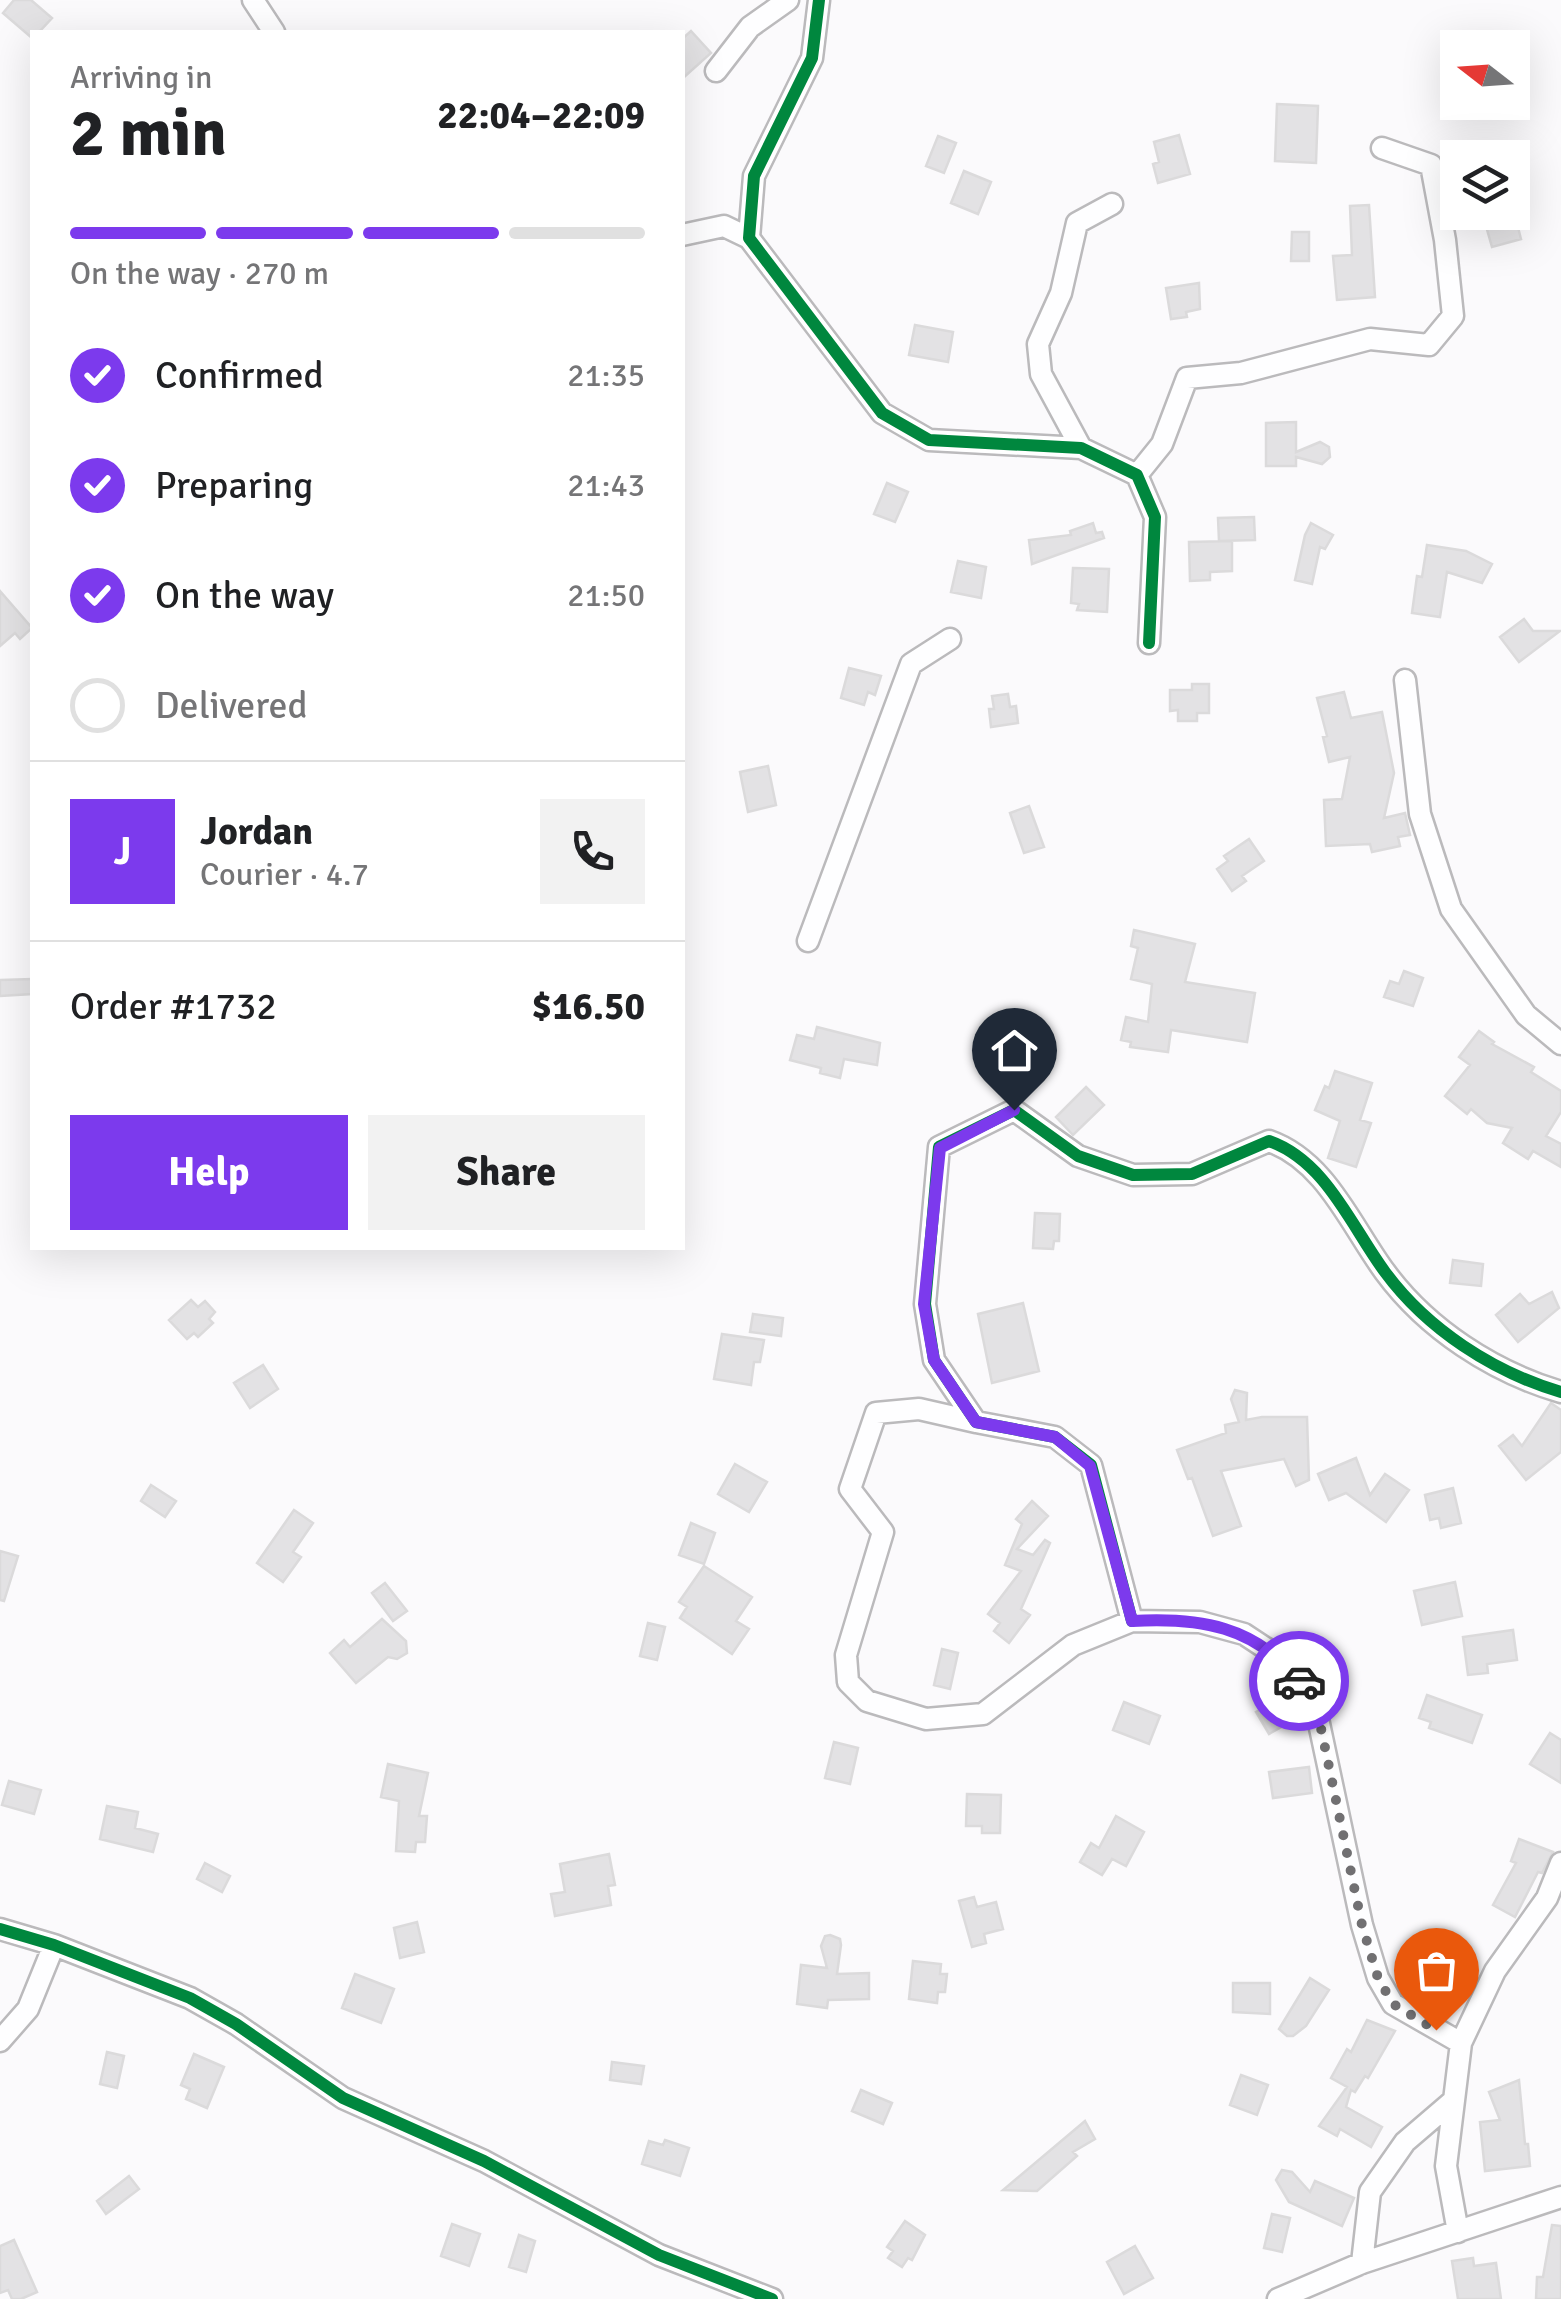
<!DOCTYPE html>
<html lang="en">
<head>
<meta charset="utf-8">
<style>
  :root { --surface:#fff; --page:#f2f2f2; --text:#202124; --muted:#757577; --line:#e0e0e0; --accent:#7c3aed }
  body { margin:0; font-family:Signika,sans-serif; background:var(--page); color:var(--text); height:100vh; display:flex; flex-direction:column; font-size:38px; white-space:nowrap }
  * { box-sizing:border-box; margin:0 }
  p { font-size:32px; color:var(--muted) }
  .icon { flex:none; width:55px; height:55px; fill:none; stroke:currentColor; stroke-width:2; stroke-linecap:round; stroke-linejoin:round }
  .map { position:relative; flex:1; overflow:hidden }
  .details { position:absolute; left:30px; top:30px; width:655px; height:1220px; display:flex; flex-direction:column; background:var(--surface); border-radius:0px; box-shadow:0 10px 40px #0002 }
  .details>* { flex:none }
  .needle { width:65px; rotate:287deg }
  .controls { position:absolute; left:1440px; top:30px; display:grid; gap:20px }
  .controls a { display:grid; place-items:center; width:90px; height:90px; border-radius:0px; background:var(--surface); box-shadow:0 10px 40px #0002; font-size:50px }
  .pin { position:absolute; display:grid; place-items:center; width:85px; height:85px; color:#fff; margin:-102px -42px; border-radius:50% 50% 50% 0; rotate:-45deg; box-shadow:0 0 10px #0007 }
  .pin .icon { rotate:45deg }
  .courier { position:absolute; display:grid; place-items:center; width:100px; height:100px; margin:-50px; border:8px solid #7c3aed; border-radius:50%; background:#fff; color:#222; box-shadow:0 2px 12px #0007 }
  .head em { font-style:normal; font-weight:700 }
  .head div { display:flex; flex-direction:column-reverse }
  .head { display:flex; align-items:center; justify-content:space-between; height:170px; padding:0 40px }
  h1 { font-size:65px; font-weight:700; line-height:75px }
  .bar { display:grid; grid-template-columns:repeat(4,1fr); gap:15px 10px; align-content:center; height:120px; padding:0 40px }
  .bar i { height:12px; border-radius:8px; background:var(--line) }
  .bar .on { background:var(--accent) }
  .bar p { grid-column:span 4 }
  .line { display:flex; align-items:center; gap:25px; padding:0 40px; border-top:2px solid var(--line) }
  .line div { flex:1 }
  .round { display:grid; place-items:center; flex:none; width:105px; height:105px; border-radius:0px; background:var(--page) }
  ol { padding:0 40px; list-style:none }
  li { display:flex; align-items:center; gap:30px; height:110px }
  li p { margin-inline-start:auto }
  li .icon { padding:10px; border-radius:50%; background:var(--accent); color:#fff; stroke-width:4 }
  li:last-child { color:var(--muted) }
  li i { width:55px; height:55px; border:5px solid var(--line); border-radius:50% }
  .cta { display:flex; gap:20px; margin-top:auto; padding:20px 40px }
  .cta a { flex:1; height:115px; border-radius:0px; background:var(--accent); color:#fff; font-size:40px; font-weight:700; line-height:115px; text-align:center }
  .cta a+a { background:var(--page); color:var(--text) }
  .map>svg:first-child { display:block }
  .building { fill:#e3e2e4; stroke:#dbdadb; stroke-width:2.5 }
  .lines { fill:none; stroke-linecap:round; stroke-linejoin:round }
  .street-casing { stroke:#bbbabc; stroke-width:25 }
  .street { stroke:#fefeff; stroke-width:20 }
  .cycleway-casing { stroke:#fff; stroke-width:19 }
  .cycleway { stroke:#00873e; stroke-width:12 }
  .done { stroke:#717072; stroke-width:10; stroke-dasharray:0 18 }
  .route { stroke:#7c3aed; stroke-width:12 }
</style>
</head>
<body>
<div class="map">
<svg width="1561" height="2299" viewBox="0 0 1561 2299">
  <rect width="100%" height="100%" fill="#fbfafc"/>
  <!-- building -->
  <path class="building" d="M14,0H31L52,18L39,32H32V38L3,13Z
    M691,31L711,53L682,79V39Z
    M1277,104L1318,106L1316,163L1275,161Z
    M1179,135L1190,174L1158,183L1153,164L1159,162L1154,142Z
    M938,136L956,143L944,173L926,166Z
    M964,171L991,182L978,214L951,203Z
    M1369,205L1375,297L1337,300L1333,256L1352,255L1350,206Z
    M1482,212H1514L1521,239L1492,247Z
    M1292,232H1309V261H1291Z
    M1199,283L1200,309L1186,312L1187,317L1171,319L1166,288Z
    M915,325L953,332L948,362L909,355Z
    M1296,422V452L1320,442L1329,447L1330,457L1322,464L1296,457V466H1266V423Z
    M887,483L908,492L895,522L874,514Z
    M1254,517L1255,540L1219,541L1218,518Z
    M1093,523L1096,533L1102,532L1104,538L1032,564L1029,540L1071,535L1070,531Z
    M1311,523L1333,535L1325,549L1320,547L1312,584L1295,580L1305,535Z
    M1232,541V571L1210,572V580L1190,581L1189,542Z
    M1427,545L1466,551L1492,564L1482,583L1447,572L1440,617L1412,613L1417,576L1422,577Z
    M958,561L986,567L981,598L951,592Z
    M1073,568L1109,569L1107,612L1077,610L1079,604L1071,603Z
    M0,591L32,628L20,639L15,633L0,646Z
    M1524,619L1533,631H1560L1519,662L1500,637Z
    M849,668L881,676L875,695L868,692L864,705L841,698Z
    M1192,684H1209V713H1197V721H1178V710L1170,711V690H1192Z
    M1344,692L1351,718L1382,712L1394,773L1384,818L1405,813L1410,835L1398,837L1400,846L1372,852L1370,844L1326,846L1324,800L1342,799L1350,757L1329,762L1323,737L1327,736L1317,698Z
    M1008,694L1010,707L1016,706L1018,723L991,727L989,709H994L992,696Z
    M768,766L776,805L748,812L740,772Z
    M1029,806L1044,847L1024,853L1010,813Z
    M1249,839L1264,861L1242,876L1246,881L1232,891L1217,869L1228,861L1224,856Z
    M1134,930L1195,944L1185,982L1255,993L1247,1042L1171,1030L1168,1052L1130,1047L1131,1042L1121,1040L1126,1017L1148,1022L1152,984L1131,979L1138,948L1131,946Z
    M1404,971L1423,978L1413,1006L1384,997L1390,981L1399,984Z
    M32,979V994L0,996V980Z
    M817,1027L880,1043L877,1065L844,1059L840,1078L820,1073L821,1068L790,1060L797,1035L814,1039Z
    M1479,1031L1494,1042L1492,1044L1534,1067L1531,1072L1561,1091V1112L1546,1136L1561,1144V1167L1533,1151L1528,1159L1503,1143L1512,1128L1487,1123L1471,1109L1467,1114L1445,1096L1470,1065L1459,1057Z
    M1335,1071L1372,1083L1360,1120L1371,1123L1356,1167L1328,1158L1340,1121L1315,1110L1325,1086L1329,1088Z
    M1086,1087L1104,1105L1073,1135L1056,1117Z
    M1035,1213L1060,1214L1059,1241H1054L1053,1249L1033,1248Z
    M1453,1260L1483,1264L1481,1286L1450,1283Z
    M1552,1292L1559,1308L1518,1342L1496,1315L1520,1294L1529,1304Z
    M191,1300L198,1307L205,1301L215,1312L209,1319L213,1323L198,1337L194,1333L187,1339L169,1320Z
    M1023,1303L1039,1371L992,1383L978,1314Z
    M753,1314L783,1318L781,1336L750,1332Z
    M722,1334L764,1340L760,1362H754L751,1385L714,1379Z
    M263,1365L278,1389L250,1408L234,1383Z
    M1235,1390L1247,1393L1246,1420L1262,1417H1307L1309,1480L1296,1486L1284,1459L1221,1471L1241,1526L1213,1536L1192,1478L1188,1479L1177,1450L1226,1433L1225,1425L1239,1422L1231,1399Z
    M1551,1403L1561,1410V1452L1526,1480L1499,1446L1513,1435L1522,1446Z
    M1356,1458L1370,1495L1385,1474L1409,1490L1386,1522L1346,1493L1329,1500L1318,1474Z
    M735,1464L767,1482L749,1512L718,1494Z
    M151,1485L176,1501L165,1517L141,1501Z
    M1453,1488L1461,1523L1441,1528L1439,1518L1430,1520L1425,1495Z
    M1032,1501L1048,1516L1017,1549L1033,1555L1045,1540L1050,1543L1021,1609L1030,1615L1009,1643L994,1631L1000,1623L988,1614L1021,1571L1005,1565L1022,1524L1016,1519Z
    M294,1510L313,1523L293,1552L301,1557L283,1582L257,1563Z
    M691,1523L715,1533L704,1564L679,1555Z
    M0,1551L18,1556L4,1601L0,1600Z
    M704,1566L752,1597L736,1621L749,1629L732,1654L680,1618L687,1607L679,1602Z
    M1455,1582L1462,1616L1422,1625L1414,1591Z
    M385,1583L407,1611L393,1621L372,1593Z
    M382,1619L406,1641L407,1653L397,1659L388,1657L356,1683L330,1653L344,1640L350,1647Z
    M648,1623L665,1627L657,1660L640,1656Z
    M1513,1630L1517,1660L1487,1664L1488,1673L1468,1675L1463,1637Z
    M942,1649L958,1653L950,1689L934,1685Z
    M1427,1695L1482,1715L1472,1743L1429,1728L1431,1722L1419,1718Z
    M1282,1698L1294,1720L1269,1734L1256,1712Z
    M1124,1702L1160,1716L1149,1744L1113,1730Z
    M1550,1733L1561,1740V1783L1530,1764Z
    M834,1742L858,1748L850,1784L825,1778Z
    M388,1764L428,1773L419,1816H427L425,1842H416L415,1852L396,1851L399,1801L381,1797Z
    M1309,1767L1312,1793L1273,1798L1269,1772Z
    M9,1781L41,1790L34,1814L2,1805Z
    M967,1794L1001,1795L1000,1833H982V1826H966Z
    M107,1806L138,1812L135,1828L158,1834L153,1852L100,1839Z
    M1116,1816L1144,1832L1126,1866L1112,1859L1102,1875L1080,1862L1091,1843L1099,1848Z
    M1519,1839L1553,1852L1542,1873L1538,1872L1515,1917L1493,1905L1516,1863L1511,1861Z
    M609,1854L615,1885L608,1886L611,1905L555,1916L551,1894L565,1892L560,1864Z
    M205,1863L230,1876L222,1892L197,1879Z
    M974,1897L977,1907L996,1902L1003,1929L984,1934L986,1943L972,1947L959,1901Z
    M417,1922L424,1952L400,1958L394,1928Z
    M830,1935L840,1939L841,1945L837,1974L869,1973V1999L828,2000L827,2008L797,2004L801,1965L827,1968L821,1946L825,1936Z
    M1449,1943L1473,1953L1464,1974L1440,1963Z
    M913,1961L941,1964L940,1974H947L945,1992H938L937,2003L909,1999Z
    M355,1974L394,1989L381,2023L342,2008Z
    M1310,1978L1329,1990L1306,2026L1293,2036H1287L1279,2029Z
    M1233,1983H1270V2014L1233,2012Z
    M1367,2020L1395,2031L1368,2078L1365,2076L1355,2092L1351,2090L1346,2107L1382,2127L1371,2147L1340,2129L1337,2136L1319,2126L1347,2087L1331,2078L1347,2049L1351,2052Z
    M107,2052L124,2056L117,2088L100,2084Z
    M194,2054L224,2067L207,2108L186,2099L190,2089L181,2085Z
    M612,2062L644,2066L641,2084L610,2080Z
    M1241,2075L1268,2085L1257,2115L1230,2105Z
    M1519,2080L1525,2144H1528L1530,2166L1485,2171L1480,2122L1500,2120L1489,2092Z
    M861,2090L892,2103L883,2124L852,2111Z
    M1085,2121L1095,2139L1073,2152L1077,2156L1037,2191L1003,2190Z
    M665,2140L689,2148L680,2176L642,2164L649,2141L663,2145Z
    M1282,2170L1292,2172L1310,2192L1315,2181L1354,2198L1342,2226L1289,2202L1276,2180Z
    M129,2176L139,2189L106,2214L97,2201Z
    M1272,2214L1290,2218L1282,2252L1264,2248Z
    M905,2221L925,2235L912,2260L908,2258L902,2267L888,2258L893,2251L887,2247Z
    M452,2224L480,2234L469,2266L441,2256Z
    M1552,2225L1561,2226V2299H1536L1537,2277H1543Z
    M519,2235L535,2241L526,2272L509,2267Z
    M14,2240L37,2292L21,2299H12L8,2290L0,2293V2246Z
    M1135,2246L1153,2278L1124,2294L1107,2262Z
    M1473,2258L1474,2266L1496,2263L1501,2299H1458L1452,2261Z"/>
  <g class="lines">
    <defs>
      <path id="street" d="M253,0L274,32
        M819,0L812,58L754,176L749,238L882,413L929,440L1081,448L1137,475L1155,517L1149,643
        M716,71L750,27L788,0
        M682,235L724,226L749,238
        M1081,448L1041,374L1038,344L1061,293L1077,223L1112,204
        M1137,475L1162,444L1187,378L1241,373L1370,339L1429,345L1453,316L1445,240L1431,165L1382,148
        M1405,680L1420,814L1451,909L1526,1015L1561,1044
        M808,941L911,664L950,639
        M976,1422L919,1409L876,1413L850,1489L883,1532L846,1655L848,1682L867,1701L926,1719L983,1714L1073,1645L1132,1621L1200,1622L1244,1634L1273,1653L1297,1678L1317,1714L1362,1925L1378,1978L1393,2004L1461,2043
        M1132,1621L1091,1465L1055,1437L976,1422L934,1360L925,1304L939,1147L1014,1110L1078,1156L1133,1175L1192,1174L1269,1141C1326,1161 1351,1226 1385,1272C1427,1329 1493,1372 1561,1392
        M0,1929L54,1945L190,1998L236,2024L343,2098L484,2161L659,2255L772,2299
        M0,2041L28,2009L54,1945
        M1458,2232L1446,2166L1461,2043L1495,1971L1547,1898L1561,1863
        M1362,2263L1370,2192L1405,2142L1454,2100
        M1278,2299L1362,2263L1561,2197"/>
    </defs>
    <!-- street casing -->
    <use href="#street" class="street-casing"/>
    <!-- street -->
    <use href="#street" class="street"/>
    <defs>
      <path id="cycleway" d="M819,0L812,58L754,176L749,238L882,413L929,440L1081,448L1137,475L1155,517L1149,643
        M1132,1621L1091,1465L1055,1437L976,1422L934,1360L925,1304L939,1147L1014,1110L1078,1156L1133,1175L1192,1174L1269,1141C1326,1161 1351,1226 1385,1272C1427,1329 1493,1372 1561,1392
        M0,1929L54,1945L190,1998L236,2024L343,2098L484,2161L659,2255L772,2299"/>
    </defs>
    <!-- cycleway casing -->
    <use href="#cycleway" class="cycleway-casing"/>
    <!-- cycleway -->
    <use href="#cycleway" class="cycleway"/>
  </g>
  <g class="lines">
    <!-- done -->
    <path class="done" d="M1299,1681L1318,1714L1362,1925L1378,1978L1393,2004L1436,2030"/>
    <!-- route -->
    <path class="route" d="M1014,1110L940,1148L924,1304L934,1360L976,1422L1055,1437L1090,1466L1132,1621C1199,1617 1256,1626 1299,1681"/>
  </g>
</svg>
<div class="controls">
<a><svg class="needle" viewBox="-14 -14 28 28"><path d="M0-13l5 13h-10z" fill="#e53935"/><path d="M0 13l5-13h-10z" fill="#757577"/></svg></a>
<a><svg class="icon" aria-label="layers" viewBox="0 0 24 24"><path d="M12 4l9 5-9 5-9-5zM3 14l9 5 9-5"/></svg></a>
</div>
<div class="pin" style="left:1436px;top:2030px;background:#ea580c"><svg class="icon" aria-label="bag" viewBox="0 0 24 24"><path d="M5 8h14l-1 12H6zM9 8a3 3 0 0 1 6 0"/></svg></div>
<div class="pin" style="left:1014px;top:1110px;background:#1f2937"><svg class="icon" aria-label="home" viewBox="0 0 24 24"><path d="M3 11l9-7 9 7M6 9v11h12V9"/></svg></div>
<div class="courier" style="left:1299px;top:1681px"><svg class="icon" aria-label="car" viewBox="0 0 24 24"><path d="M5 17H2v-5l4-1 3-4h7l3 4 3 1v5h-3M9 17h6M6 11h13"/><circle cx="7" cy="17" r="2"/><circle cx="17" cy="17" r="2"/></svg></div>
<section class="details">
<div class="head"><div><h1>2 min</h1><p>Arriving in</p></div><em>22:04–22:09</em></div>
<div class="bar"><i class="on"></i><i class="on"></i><i class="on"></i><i></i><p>On the way · 270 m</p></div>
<ol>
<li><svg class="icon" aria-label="check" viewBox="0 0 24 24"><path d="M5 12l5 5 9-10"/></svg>Confirmed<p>21:35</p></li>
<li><svg class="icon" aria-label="check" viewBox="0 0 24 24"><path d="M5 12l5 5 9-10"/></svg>Preparing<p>21:43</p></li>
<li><svg class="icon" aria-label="check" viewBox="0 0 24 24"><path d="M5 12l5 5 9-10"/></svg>On the way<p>21:50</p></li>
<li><i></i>Delivered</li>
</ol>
<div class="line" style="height:180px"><b class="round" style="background:var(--accent);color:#fff">J</b><div><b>Jordan</b><p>Courier · 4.7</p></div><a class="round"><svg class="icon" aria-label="phone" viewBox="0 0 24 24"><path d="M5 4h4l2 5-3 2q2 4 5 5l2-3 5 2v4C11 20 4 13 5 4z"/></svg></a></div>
<div class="line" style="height:130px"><div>Order #1732</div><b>$16.50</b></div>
<div class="cta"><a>Help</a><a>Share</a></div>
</section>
</div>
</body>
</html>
